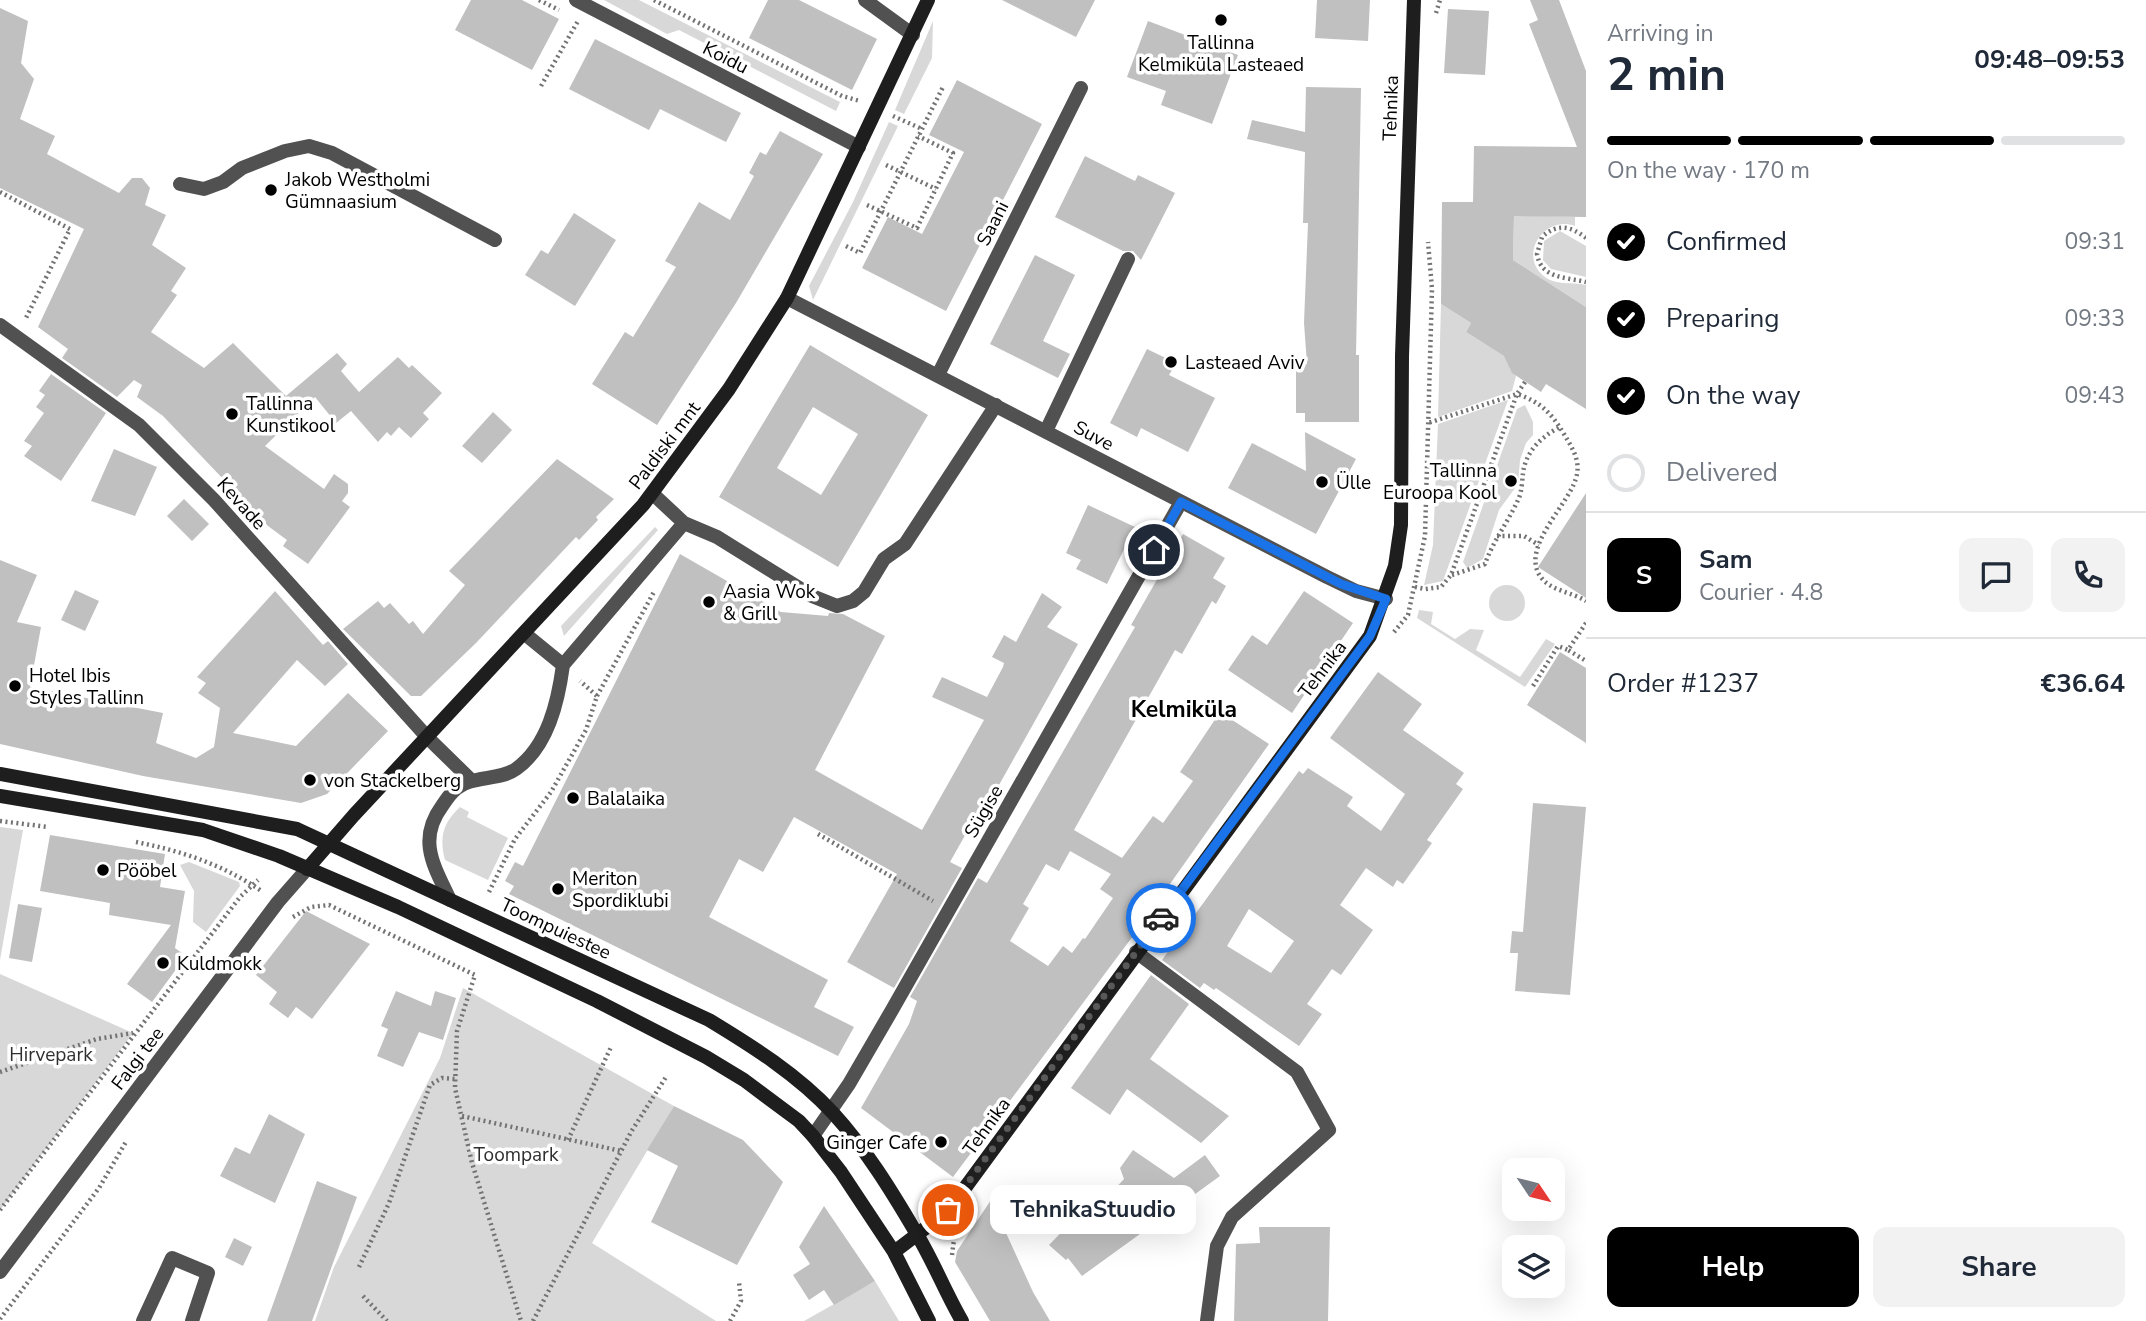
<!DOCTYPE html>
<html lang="en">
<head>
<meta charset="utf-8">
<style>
  :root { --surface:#fff; --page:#f2f2f3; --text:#1f2937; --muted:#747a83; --line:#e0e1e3; --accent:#000 }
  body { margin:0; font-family:"Nunito Sans",sans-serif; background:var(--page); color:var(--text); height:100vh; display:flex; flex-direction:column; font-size:26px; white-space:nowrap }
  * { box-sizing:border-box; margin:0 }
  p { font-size:23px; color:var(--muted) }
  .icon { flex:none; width:38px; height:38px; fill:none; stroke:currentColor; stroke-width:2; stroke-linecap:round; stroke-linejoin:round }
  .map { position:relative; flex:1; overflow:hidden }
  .details { display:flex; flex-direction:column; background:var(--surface); width:560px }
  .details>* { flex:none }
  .needle { width:46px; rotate:125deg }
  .fabs { position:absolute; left:1502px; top:1158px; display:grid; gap:14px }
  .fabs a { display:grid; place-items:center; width:63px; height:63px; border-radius:14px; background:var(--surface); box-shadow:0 7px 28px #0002; font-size:35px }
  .pin { position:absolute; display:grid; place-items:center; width:60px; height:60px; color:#fff; margin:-30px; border:4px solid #fff; border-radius:50%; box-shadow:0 2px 7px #0007 }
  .courier { position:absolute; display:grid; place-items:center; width:70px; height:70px; margin:-35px; border:5px solid #1a73e8; border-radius:50%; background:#fff; color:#222; box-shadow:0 2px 9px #0007 }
  .bubble { position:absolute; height:49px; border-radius:14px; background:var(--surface); box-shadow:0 7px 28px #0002; font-size:23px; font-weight:700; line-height:49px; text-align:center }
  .summary em { font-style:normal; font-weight:700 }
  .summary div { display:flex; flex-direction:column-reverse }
  .summary { display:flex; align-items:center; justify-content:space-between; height:119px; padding:0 21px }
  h1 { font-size:46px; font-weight:700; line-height:52px }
  .bar { display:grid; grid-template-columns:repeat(4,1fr); gap:10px 7px; align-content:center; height:84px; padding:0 21px }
  .bar i { height:9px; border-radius:5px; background:var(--line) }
  .bar .current { background:var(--accent) }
  .bar p { grid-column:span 4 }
  .line { display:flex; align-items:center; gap:18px; padding:0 21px; border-top:2px solid var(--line) }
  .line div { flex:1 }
  .round { display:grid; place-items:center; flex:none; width:74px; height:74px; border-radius:14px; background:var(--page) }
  ol { padding:0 21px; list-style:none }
  li { display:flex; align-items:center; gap:21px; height:77px }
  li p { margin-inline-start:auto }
  li .icon { padding:7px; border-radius:50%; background:var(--accent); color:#fff; stroke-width:4 }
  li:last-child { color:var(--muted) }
  li i { width:38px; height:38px; border:4px solid var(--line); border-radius:50% }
  .primary-button { display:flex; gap:14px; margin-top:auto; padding:14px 21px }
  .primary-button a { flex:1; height:80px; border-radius:14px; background:var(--accent); color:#fff; font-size:28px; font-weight:700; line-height:80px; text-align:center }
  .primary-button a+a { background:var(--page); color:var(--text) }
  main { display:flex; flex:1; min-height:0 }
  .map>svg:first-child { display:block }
  .green { fill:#d8d8d8 }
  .building { fill:#c0c0c0; fill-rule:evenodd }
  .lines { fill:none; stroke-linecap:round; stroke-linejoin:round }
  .path { stroke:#737373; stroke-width:4.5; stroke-dasharray:2 3.5; stroke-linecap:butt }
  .lane { stroke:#515151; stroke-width:14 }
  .street { stroke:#515151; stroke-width:14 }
  .secondary { stroke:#1e1e1e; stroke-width:14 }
  .done { stroke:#595959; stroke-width:7; stroke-dasharray:0 12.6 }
  .route { stroke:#1a73e8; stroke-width:9 }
  .poi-dot { fill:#000; stroke:#fff; stroke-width:2.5 }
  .labels { text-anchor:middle; stroke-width:7; stroke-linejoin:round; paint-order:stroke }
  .poi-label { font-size:19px; fill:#000; stroke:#fff; text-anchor:start }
  .street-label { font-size:19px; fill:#000; stroke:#fff }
  .park-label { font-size:19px; fill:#2f2f2f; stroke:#fff }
  .quarter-label { font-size:23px; font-weight:bold; fill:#000; stroke:#fff }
</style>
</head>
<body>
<main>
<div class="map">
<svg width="1586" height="1321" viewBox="0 0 1586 1321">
  <rect width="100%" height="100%" fill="#fff"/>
  <!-- green -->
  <path class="green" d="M604,0H639L840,102L836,111L679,30L667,34Z
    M933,21L932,58L904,114L895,110Z
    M889,122L898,126L813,300L809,286L853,202Z
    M1525,203L1545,216L1575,217V226C1543,214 1515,259 1548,279C1558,285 1574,282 1586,285V307L1513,260L1514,216H1524Z
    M1560,231L1586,246V277L1551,269L1543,260L1544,241Z
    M1441,304L1471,323L1466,332L1514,362L1510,369L1516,376L1512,391L1438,417Z
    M1508,400L1443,581L1424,585L1433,545L1438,424Z
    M1525,405L1533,422V435L1526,443L1520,460L1518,484L1499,510L1483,559L1467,568L1463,562L1517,409Z
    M655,527L658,530L564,636L561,626Z
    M1489 603a18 18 0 1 1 36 0a18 18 0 1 1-36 0Z
    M1419,610L1433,612L1431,624L1455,639L1470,629L1484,630L1476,650L1520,677L1546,639L1555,644L1525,687L1417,618Z
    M460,807L469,812L467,817L508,838L488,880L445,860C439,837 443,823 460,807Z
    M0,827L23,830L0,960Z
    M189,862L239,882L240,886L206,932L193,922L194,891L180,865Z
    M0,974L133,1033L0,1210Z
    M463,988L674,1106L592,1243L716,1321H315L334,1267L440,1058Z
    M875,1281L899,1321H804Z"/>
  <!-- building -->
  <path class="building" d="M471,0H522L559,19L532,70L455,30Z
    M768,0H799L877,39L852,90L749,38Z
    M1002,0H1095L1076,37Z
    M1317,0H1370L1368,41L1315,38Z
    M1530,0H1559L1586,71V217L1514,216L1513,260L1586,307V409L1546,384L1541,392L1512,373L1504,356L1466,332L1471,323L1441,304L1442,202H1473L1474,146L1577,147L1529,24L1538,20Z
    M0,8L28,21L21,63L34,79L20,119L55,136L47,154L119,193L132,178H142L150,188L145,205L166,215L152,245L186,268L171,291L177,295L151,332L204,368L233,343L286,396L337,353L347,364L341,371L359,392L398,357L409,368L412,365L442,393L423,413L429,419L411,438L399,427L391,436L387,432L378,442L351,411L336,423L315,397L265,446L324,489L334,474L348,484V493L342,501L350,507L308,564L283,546L287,540L268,526L163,416L137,397L142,385L134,380L117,397L62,358L68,349L38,327L84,229L0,188Z
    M1448,9L1489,11L1485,75L1444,73Z
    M1148,21L1238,55L1212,124L1161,105L1166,91L1127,77Z
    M595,39L741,113L726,142L660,109L649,130L569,89Z
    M957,80L1042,124L946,311L862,268L888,217L922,234L964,152L929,135Z
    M1306,87L1361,88L1356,355H1359V422H1305V413H1296V363L1307,364L1304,323L1308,223H1303L1305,152L1247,139L1252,120L1305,132Z
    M780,131L823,154L736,303L657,425L592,384L625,332L633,337L676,267L665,261L699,202L730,220L754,176L749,173L760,152L766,155Z
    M1085,156L1135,181L1138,175L1175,193L1141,260L1133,251H1123L1055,217Z
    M574,213L616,240L575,306L525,275L541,250L548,254Z
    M1035,255L1075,275L1043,341L1070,354L1058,378L990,344Z
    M810,345L928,415L838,567L719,497ZM813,407L858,434L821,495L777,468Z
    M1147,349L1176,363L1169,375L1215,398L1188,452L1141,428L1137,437L1110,423Z
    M51,374L106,413L61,481L24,456L32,446L24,441L44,413L36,407L45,395L39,391Z
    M493,412L512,430L482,463L462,446Z
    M1305,432L1356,459L1316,534L1228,488L1252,443L1306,471Z
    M114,449L157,467L135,516L91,501Z
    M557,459L614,499L596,517L598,520L579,540L576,537L476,643L421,696H411L343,629L378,601L384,608L390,603L409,624L413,621L423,634L465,585L449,571Z
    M1586,493V598L1538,567Z
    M184,499L209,524L192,541L167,516Z
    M1088,505L1135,527L1107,584L1076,569L1081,560L1066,553Z
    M1183,534L1225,558L1213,578L1226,586L1216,604L1212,601L1182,654L1175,650L1074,830L1122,858L1153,816L1163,823L1193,781L1180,772L1220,712L1269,744L1136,932L953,1177L861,1108L909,1024L917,1001L910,997L978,878L987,883L1135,627L1131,625ZM1070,851L1111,874L1100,889L1113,898L1085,939L1083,938L1072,953L1063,946L1048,966L1010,941L1029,908L1023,904L1046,864L1059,871Z
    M680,554L781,612L828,616L829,613L843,614L885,636L815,770L922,830L984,720L932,697L942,677L987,697L1003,667L1004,663L992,657L1004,635L1016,642L1042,593L1062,607L1047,627L1078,644L985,810L981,807L950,862L962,868L894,988L847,962L897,874L794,817L763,872L739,859L709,917L828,980L814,1007L854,1027L838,1056L509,894L514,886L505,881L515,862L523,866Z
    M0,560L37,575L17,622L41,627L30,687L163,713L156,743L196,758L214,747L220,708L198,693L206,683L197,677L275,591L323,645L328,641L348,664L325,686L297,660L233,733L296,746L348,693L388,731L327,794L301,803L143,776L0,744Z
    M75,590L99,601L85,631L61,620Z
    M1304,591L1353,623L1292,713L1228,670L1252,635L1267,645Z
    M1560,652L1586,668V743L1527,705Z
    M1378,672L1422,704L1403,730L1464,773L1456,784L1463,789L1427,840L1432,843L1403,884L1397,880L1393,887L1366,868L1340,905L1373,930L1341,975L1332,969L1307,1004L1322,1014L1299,1046L1216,988L1214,990L1204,983L1200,988L1162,960L1299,771L1303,774L1308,768L1353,797L1347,806L1381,831L1405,794L1330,738ZM1249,909L1294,941L1271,973L1227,946Z
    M1533,803L1586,807L1570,995L1515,991L1518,953H1510L1512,931L1523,932Z
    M50,835L165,854L160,887L185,891L175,948L186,956L152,1002L127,984L171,925L109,915L110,903L40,891Z
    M18,904L42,908L32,962L9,958Z
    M306,911L370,944L312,1019L296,1007L288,1018L269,1004L277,992L256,975Z
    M1151,975L1189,1004L1150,1059L1229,1116L1201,1143L1127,1089L1110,1115L1071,1088Z
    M396,991L431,1006L435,991L456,998L443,1040L419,1032L403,1067L377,1056L388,1029L381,1026Z
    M674,1106L743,1140L783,1182L737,1265L651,1222L678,1166L647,1150Z
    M269,1114L305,1134L275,1203L220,1176L235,1147L250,1154Z
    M1133,1150L1174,1178L1205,1155L1220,1176L1082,1276L1068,1258L1066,1260L1049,1245L1076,1217L1083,1223L1124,1179L1120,1168Z
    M317,1181L357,1197L312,1321H267Z
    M991,1200L1033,1292L1050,1321H990L955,1262L957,1251Z
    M824,1206L875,1281L834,1305L824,1290L809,1300L793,1275L810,1264L799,1247Z
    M1259,1227H1330L1328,1321H1234L1236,1244L1260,1243Z
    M234,1238L252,1247L243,1266L225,1257Z"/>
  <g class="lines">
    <!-- path -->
    <path class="path" d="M539,0L559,10
      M654,0L842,96L860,101
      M1436,13L1440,0
      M541,86L578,21
      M893,116L922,129
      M886,165L936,189
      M0,192L70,229L25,320
      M867,205L917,228L953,153L918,136
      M1586,238C1571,226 1557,223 1542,237L1537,254C1541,279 1566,277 1586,282
      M846,246L860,253L944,85
      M1525,382L1517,394C1541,402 1551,413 1564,434C1571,446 1580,459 1577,474C1572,503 1520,545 1540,576C1550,591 1572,592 1586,601
      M1497,536H1524L1539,545
      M1452,575L1485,564C1493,541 1508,522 1518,500C1522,492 1522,481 1523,473C1526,451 1541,437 1560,427
      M1415,587L1425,589L1441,587L1451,575L1517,394L1428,423
      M1586,623L1568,650L1586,661
      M1394,632L1408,615L1425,536L1432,289L1428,242
      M1533,686L1558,646L1568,650
      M597,696L655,590
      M0,821L48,827
      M818,834L933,901
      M136,842C182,851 224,865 263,892
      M489,892L515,839L551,792L586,730L597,696L580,681
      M293,917L311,907L329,905L475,975L457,1031L455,1088L472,1163L521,1321
      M0,1072L97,1039L133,1033
      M462,1116L621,1151
      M568,1140L611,1047
      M0,1210L240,897L258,880
      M952,1255L955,1232
      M359,1267L389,1203L430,1085L442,1078L456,1079
      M363,1296L387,1321
      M0,1319L99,1188L127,1140
      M533,1321L631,1132L666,1077
      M730,1321L741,1301L739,1282"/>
    <!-- lane -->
    <path class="lane" d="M180,184L204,189L223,182L242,168L285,151L309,146L332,153L495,240
      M938,375L1081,88
      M1046,431L1128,259
      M653,494L684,523L717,537L812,596L837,606L853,601L864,592L884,559L905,544L996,405
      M525,634L563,665
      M428,738L472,781
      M450,900C434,866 417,840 442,806C450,794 455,787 469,782C483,777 504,778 516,769C548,746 558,702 563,665L684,523
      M1136,952L1297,1072L1329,1130L1232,1217L1217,1246L1207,1321
      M143,1321L172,1258L208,1273L192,1321"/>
    <!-- street -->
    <path class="street" d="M576,0L859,147
      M865,0L913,35
      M787,298L1327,577L1356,591L1386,599
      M0,325L139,425L214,500L428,738
      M813,1136L849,1084L892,1010L1181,502
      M0,1272L278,902L307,869"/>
    <!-- secondary -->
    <path class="secondary" d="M0,774L297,829L709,1020C752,1046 798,1075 833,1113C865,1148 891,1190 915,1231C933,1260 945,1292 962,1321
      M0,796L203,830L279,856L398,907L597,1001L706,1057L744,1080L799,1121L813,1136L841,1172L894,1252L929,1321
      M307,869L354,815L643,505L729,389L787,298L928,0
      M894,1252L948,1211L1370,636L1395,566L1401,525L1402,356L1414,0"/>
  </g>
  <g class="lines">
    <!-- done -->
    <path class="done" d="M948,1210L1161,918"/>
    <!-- route -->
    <path class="route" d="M1154,550L1181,502L1341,584L1386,599L1370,636L1161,918"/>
  </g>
  <!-- markers -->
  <g class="poi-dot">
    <circle cx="1221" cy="20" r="7"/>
    <circle cx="271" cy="190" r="7"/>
    <circle cx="1171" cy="362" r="7"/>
    <circle cx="232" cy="414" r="7"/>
    <circle cx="1511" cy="481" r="7"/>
    <circle cx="1322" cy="482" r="7"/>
    <circle cx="709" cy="602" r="7"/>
    <circle cx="15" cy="686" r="7"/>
    <circle cx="310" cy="780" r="7"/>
    <circle cx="573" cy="798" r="7"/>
    <circle cx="103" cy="870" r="7"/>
    <circle cx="558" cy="889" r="7"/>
    <circle cx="163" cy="963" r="7"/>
    <circle cx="941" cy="1142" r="7"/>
  </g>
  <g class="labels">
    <!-- poi labels -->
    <g class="poi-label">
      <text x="1221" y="49" text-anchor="middle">Tallinna<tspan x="1221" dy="22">Kelmiküla Lasteaed</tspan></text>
      <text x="285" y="186">Jakob Westholmi<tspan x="285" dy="22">Gümnaasium</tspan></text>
      <text x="1185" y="369">Lasteaed Aviv</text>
      <text x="246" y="410">Tallinna<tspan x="246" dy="22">Kunstikool</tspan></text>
      <text x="1497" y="477" text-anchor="end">Tallinna<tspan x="1497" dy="22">Euroopa Kool</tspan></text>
      <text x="1336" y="489">Ülle</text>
      <text x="723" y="598">Aasia Wok<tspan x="723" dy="22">&amp; Grill</tspan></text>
      <text x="29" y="682">Hotel Ibis<tspan x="29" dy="22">Styles Tallinn</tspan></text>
      <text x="324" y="787">von Stackelberg</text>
      <text x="587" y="805">Balalaika</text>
      <text x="117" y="877">Pööbel</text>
      <text x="572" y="885">Meriton<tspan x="572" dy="22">Spordiklubi</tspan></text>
      <text x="177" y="970">Kuldmokk</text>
      <text x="927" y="1149" text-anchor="end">Ginger Cafe</text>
    </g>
    <!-- street labels -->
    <g class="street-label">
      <text transform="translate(726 57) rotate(27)" y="7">Koidu</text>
      <text transform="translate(1390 108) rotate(-88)" y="7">Tehnika</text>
      <text transform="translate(992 223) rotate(-63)" y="7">Saani</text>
      <text transform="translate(1094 435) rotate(28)" y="7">Suve</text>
      <text transform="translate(664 445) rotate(-53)" y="7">Paldiski mnt</text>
      <text transform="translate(242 503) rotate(48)" y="7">Kevade</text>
      <text transform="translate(1322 669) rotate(-53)" y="7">Tehnika</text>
      <text transform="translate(983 811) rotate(-60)" y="7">Sügise</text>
      <text transform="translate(556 928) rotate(25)" y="7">Toompuiestee</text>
      <text transform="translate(137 1058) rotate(-53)" y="7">Falgi tee</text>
      <text transform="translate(986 1126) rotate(-54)" y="7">Tehnika</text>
    </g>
    <!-- park labels -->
    <g class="park-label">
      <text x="51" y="1061">Hirvepark</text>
      <text x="516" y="1161">Toompark</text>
    </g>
    <!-- quarter labels -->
    <g class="quarter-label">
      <text x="1184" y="717">Kelmiküla</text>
    </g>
  </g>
</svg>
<div class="fabs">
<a><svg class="needle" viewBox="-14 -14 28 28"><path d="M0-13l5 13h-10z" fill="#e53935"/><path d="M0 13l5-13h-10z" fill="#747a83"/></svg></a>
<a><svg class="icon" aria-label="layers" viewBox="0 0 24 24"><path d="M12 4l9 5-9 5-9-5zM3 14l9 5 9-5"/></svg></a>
</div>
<div class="pin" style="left:948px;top:1210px;background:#ea580c"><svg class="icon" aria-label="bag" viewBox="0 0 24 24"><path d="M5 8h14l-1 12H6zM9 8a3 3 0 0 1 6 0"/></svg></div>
<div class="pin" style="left:1154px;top:550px;background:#1f2937"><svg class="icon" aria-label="home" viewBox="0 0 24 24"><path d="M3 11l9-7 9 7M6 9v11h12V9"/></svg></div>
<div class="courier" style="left:1161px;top:918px"><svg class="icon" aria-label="car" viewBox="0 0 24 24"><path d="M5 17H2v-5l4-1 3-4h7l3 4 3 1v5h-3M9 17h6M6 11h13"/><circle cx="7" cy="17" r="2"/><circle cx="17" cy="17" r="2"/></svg></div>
<div class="bubble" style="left:990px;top:1185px;width:206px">TehnikaStuudio</div>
</div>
<section class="details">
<div class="summary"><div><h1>2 min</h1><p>Arriving in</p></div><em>09:48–09:53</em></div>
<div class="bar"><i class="current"></i><i class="current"></i><i class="current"></i><i></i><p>On the way · 170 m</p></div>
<ol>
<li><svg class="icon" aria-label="check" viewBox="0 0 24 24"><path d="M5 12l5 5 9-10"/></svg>Confirmed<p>09:31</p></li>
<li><svg class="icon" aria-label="check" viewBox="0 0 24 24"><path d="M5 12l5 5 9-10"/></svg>Preparing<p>09:33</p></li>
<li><svg class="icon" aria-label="check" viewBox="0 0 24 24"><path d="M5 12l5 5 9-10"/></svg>On the way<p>09:43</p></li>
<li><i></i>Delivered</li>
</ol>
<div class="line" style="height:126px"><b class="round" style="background:var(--accent);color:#fff">S</b><div><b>Sam</b><p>Courier · 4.8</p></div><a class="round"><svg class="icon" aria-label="chat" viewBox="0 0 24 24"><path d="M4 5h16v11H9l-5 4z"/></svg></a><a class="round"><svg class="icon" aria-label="phone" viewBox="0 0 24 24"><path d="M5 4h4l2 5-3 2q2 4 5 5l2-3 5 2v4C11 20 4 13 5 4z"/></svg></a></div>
<div class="line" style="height:91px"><div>Order #1237</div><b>€36.64</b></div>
<div class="primary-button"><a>Help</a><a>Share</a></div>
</section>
</main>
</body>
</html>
